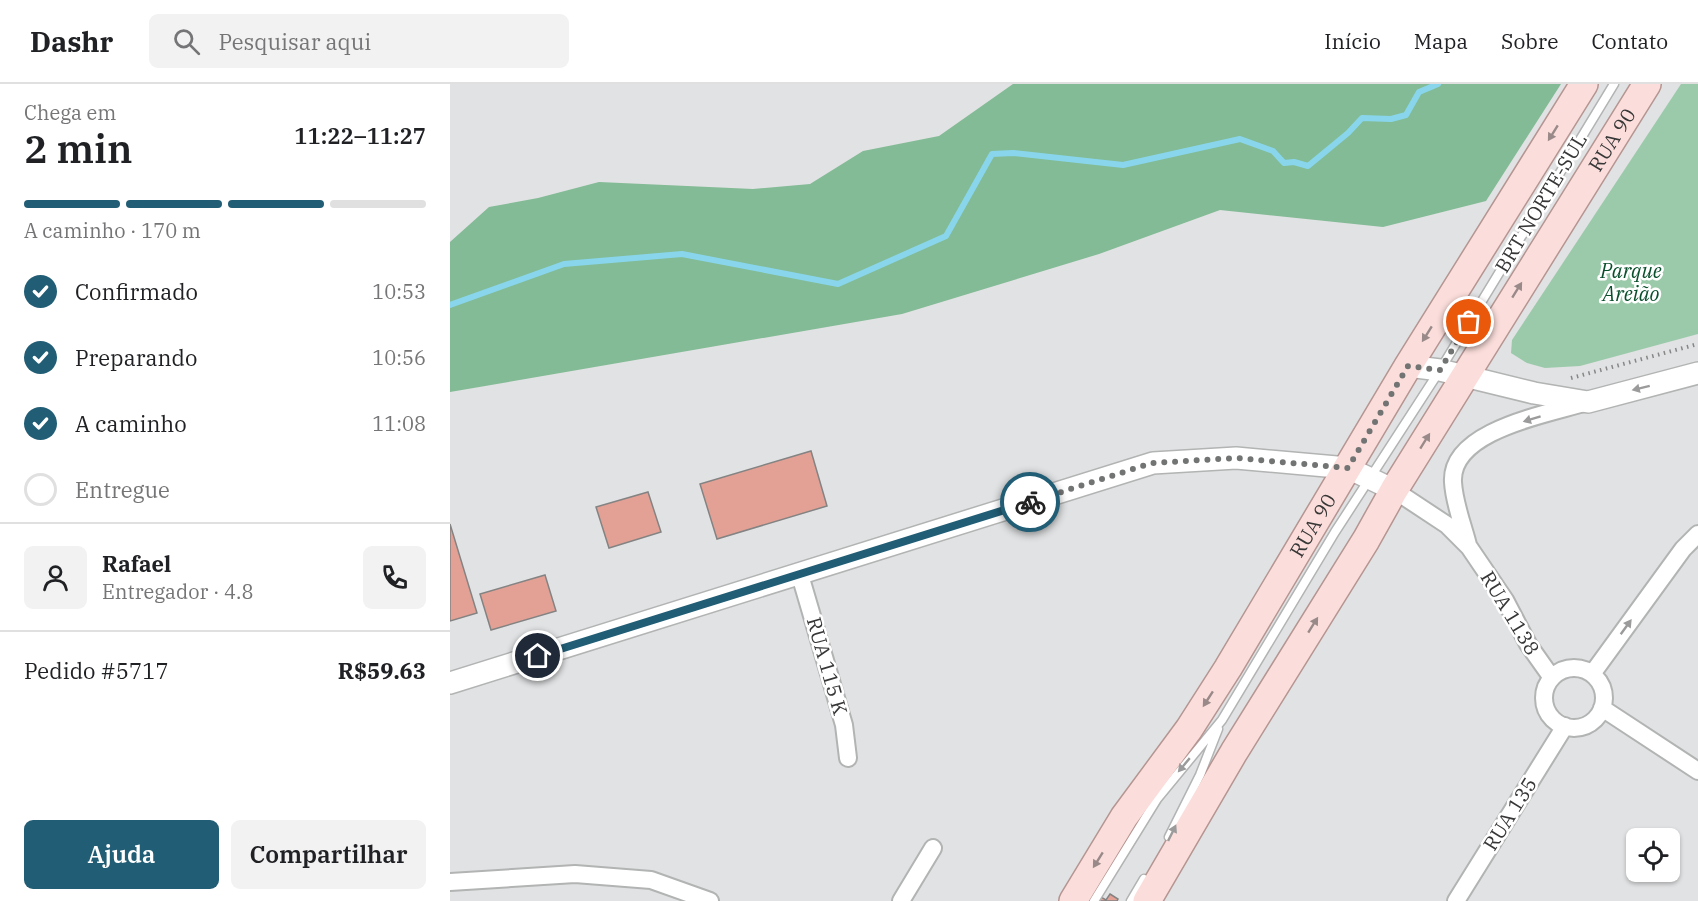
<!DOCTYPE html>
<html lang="pt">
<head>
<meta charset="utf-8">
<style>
  :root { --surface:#fff; --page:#f2f2f2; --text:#202124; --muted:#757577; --line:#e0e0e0; --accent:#215d75 }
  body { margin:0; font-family:"IBM Plex Serif",serif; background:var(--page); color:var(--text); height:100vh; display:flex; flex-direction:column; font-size:22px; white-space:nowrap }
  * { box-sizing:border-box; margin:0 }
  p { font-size:20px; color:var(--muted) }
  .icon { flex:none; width:33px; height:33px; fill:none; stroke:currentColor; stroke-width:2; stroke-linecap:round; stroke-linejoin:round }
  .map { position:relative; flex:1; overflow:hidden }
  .panel { display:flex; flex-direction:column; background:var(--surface); width:450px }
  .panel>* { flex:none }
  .controls { position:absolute; left:1176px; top:744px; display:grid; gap:12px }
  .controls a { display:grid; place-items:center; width:54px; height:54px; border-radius:9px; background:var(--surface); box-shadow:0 2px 4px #0004; font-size:30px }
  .pin { position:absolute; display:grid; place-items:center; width:51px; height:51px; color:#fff; margin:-26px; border:3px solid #fff; border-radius:50%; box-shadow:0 2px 6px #0007 }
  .courier { position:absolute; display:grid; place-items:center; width:60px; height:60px; margin:-30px; border:4px solid #215d75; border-radius:50%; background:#fff; color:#222; box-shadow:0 2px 8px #0007 }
  .headline em { font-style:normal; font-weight:600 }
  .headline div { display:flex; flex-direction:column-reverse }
  .headline { display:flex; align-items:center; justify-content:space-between; height:102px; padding:0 24px }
  h1 { font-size:39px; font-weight:600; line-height:45px }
  .bar { display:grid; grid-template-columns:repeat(4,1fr); gap:9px 6px; align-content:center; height:72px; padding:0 24px }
  .bar i { height:8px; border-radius:4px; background:var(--line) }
  .bar .active { background:var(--accent) }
  .bar p { grid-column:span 4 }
  .line { display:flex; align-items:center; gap:15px; padding:0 24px; border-top:2px solid var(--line) }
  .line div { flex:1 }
  .round { display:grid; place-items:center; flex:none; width:63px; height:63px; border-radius:9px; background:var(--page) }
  ol { padding:0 24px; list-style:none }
  li { display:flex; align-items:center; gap:18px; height:66px }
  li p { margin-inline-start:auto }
  li .icon { padding:6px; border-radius:50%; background:var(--accent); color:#fff; stroke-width:4 }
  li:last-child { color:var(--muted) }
  li i { width:33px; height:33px; border:3px solid var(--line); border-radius:50% }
  .cta { display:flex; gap:12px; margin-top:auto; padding:12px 24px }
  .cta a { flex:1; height:69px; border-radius:9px; background:var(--accent); color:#fff; font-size:24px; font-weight:600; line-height:69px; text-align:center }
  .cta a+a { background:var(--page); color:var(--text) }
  header { display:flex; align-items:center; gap:36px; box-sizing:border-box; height:84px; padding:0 30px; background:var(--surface); border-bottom:2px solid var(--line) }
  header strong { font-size:28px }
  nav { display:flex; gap:33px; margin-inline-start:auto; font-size:21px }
  .search { width:420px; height:54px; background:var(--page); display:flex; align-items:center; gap:15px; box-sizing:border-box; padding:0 21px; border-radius:9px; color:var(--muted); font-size:22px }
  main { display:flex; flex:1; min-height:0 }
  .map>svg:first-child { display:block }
  .green { fill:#9bcaaa }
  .forest { fill:#82bb95 }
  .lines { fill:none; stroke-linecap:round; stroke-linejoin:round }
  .stream { stroke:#89d6ec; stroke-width:6 }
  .building { fill:#e3a195; stroke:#848383; stroke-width:1.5 }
  .service-casing { stroke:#b2b3b3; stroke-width:11 }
  .minor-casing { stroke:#b2b3b3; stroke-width:20 }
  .tertiary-casing { stroke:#b2b3b3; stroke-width:24 }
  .primary-casing { stroke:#b59592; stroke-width:30 }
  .path { stroke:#878788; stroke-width:4; stroke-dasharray:1.5 4.5; stroke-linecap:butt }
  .service { stroke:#fff; stroke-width:8 }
  .minor { stroke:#fff; stroke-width:16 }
  .tertiary { stroke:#fff; stroke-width:21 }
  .primary { stroke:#fbdedb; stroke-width:27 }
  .oneway { fill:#998a89 }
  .oneway2 { fill:#9b9b9b }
  .done { stroke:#727373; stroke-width:6; stroke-dasharray:0 10.8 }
  .route { stroke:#215d75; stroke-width:8 }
  .labels { text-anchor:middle; stroke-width:5; stroke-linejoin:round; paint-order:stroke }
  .street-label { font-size:20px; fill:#373737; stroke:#fff }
  .park-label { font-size:20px; font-style:italic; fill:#094f2c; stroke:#fff }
</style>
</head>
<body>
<header>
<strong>Dashr</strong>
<div class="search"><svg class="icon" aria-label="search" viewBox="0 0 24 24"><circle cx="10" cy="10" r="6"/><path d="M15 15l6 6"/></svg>Pesquisar aqui</div>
<nav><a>Início</a><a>Mapa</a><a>Sobre</a><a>Contato</a></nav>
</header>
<main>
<section class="panel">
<div class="headline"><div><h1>2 min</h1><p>Chega em</p></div><em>11:22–11:27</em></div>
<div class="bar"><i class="active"></i><i class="active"></i><i class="active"></i><i></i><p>A caminho · 170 m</p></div>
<ol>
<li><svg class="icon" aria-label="check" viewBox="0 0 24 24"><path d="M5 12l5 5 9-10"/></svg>Confirmado<p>10:53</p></li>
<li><svg class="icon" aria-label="check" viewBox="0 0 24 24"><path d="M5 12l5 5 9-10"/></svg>Preparando<p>10:56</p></li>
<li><svg class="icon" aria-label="check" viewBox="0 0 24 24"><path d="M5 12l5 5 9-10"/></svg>A caminho<p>11:08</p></li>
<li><i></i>Entregue</li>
</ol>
<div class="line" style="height:108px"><a class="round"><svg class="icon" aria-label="person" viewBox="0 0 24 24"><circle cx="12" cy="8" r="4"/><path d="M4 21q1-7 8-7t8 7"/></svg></a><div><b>Rafael</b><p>Entregador · 4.8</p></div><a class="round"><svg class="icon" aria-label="phone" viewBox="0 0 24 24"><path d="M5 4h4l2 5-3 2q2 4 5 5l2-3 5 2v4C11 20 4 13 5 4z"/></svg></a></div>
<div class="line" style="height:78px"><div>Pedido #5717</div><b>R$59.63</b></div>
<div class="cta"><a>Ajuda</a><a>Compartilhar</a></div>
</section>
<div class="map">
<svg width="1248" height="817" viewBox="0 0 1248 817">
  <rect width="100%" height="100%" fill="#e1e2e3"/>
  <!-- green -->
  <path class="green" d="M1231,0H1248V250L1130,282L1095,284L1077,279L1061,269L1062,256Z"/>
  <!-- forest -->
  <path class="forest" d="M563,0H1111L1036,117L933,143L770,126L649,170L452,230L0,308V158L39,123L88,114L149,98L303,105L360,100L413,67L489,52Z"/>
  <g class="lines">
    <!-- stream -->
    <path class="stream" d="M0,221L114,180L232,170L388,200L496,152L542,70L563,69L673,81L790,55L823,67L834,79L844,78L858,82L898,49L912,34L941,35L956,31L969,8L988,0"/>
  </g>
  <!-- building -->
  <path class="building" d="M361,367L377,422L267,455L250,400Z
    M198,408L211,448L159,464L146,423Z
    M0,440L27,529L0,537Z
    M95,491L106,527L41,546L30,510Z
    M660,810L668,815L667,817H646L649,812L656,816Z"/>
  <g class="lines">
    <defs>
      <path id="service" d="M719,753L750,691L768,645
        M644,817L707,715L772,636L885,448L990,286L1164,0
        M681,817L694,795"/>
      <path id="minor" d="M944,406L997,441L1019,463L1055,516L1078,560L1102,594
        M1018,461C1013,441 1004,419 1003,398C1000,346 1099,330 1137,318
        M350,491L394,641L398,674
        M1094 614a30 30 0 1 1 60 0a30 30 0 1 1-60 0Z
        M1142,590L1233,465L1248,450
        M1152,624L1248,687
        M0,798L125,790L201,796L260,817
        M451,817L483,764
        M1006,817L1115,642"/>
      <path id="tertiary" d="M958,282L990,286L1084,309L1138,318L1248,289
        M0,599L703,379L786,374L898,384L944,406"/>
      <g id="primary">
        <path id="s1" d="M623,817L674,733L739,645L778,584L958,282L1134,0"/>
        <path id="s2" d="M697,817L784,668L916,456L944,406L1197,0"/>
      </g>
    </defs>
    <!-- service casing -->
    <use href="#service" class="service-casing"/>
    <!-- minor casing -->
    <use href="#minor" class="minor-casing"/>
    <!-- tertiary casing -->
    <use href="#tertiary" class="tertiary-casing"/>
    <!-- primary casing -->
    <use href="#primary" class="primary-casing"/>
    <!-- path -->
    <path class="path" d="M1121,294L1248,260"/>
    <!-- service -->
    <use href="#service" class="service"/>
    <!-- minor -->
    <use href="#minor" class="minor"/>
    <!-- tertiary -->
    <use href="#tertiary" class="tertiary"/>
    <!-- primary -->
    <use href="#primary" class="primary"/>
  </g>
  <!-- one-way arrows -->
  <defs><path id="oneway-solid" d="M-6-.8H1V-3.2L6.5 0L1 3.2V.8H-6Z" transform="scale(1.5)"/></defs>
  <g class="oneway">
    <use href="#oneway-solid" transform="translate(1103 49) rotate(122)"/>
    <use href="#oneway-solid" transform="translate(1067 206) rotate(-58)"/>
    <use href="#oneway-solid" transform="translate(977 250) rotate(122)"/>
    <use href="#oneway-solid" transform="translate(975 357) rotate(-58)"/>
    <use href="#oneway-solid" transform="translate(863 541) rotate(-58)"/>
    <use href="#oneway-solid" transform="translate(758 615) rotate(123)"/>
    <use href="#oneway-solid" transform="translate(648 776) rotate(122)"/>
  </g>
  <g class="oneway2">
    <use href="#oneway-solid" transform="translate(1191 304) rotate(166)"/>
    <use href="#oneway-solid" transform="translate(1082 335) rotate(163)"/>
    <use href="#oneway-solid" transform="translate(1176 543) rotate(-54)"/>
    <use href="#oneway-solid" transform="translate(734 681) rotate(130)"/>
    <use href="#oneway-solid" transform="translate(722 749) rotate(-64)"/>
  </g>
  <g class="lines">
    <!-- done -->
    <path class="done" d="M580,418L702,379L786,374L898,384L958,282L990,286L1019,238"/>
    <!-- route -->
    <path class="route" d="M88,572L580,418"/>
  </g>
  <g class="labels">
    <!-- street labels -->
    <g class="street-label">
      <text dy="7" stroke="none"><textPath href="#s2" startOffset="892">RUA 90</textPath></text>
      <text transform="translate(1091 119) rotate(-59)" y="7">BRT NORTE-SUL</text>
      <text dy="7" stroke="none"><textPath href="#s1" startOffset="446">RUA 90</textPath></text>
      <text transform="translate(1060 529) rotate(59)" y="7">RUA 1138</text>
      <text transform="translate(377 582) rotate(74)" y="7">RUA 115 K</text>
      <text transform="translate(1060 730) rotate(-58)" y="7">RUA 135</text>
    </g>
    <!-- park labels -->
    <g class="park-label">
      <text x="1181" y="194">Parque<tspan x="1181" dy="23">Areião</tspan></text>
    </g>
  </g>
</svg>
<div class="controls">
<a><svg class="icon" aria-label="locate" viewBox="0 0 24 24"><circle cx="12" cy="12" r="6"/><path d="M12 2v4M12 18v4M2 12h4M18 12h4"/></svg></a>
</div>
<div class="pin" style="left:1019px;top:238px;background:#ea580c"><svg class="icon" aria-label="bag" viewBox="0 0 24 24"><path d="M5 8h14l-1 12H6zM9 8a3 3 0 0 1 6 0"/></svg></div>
<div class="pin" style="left:88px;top:572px;background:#1f2937"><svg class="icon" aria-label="home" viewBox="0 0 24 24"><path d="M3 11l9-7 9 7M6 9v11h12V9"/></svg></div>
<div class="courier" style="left:580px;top:418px"><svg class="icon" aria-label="bike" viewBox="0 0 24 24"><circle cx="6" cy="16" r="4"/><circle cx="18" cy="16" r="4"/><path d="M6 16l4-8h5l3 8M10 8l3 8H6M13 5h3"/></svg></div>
</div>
</main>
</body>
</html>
